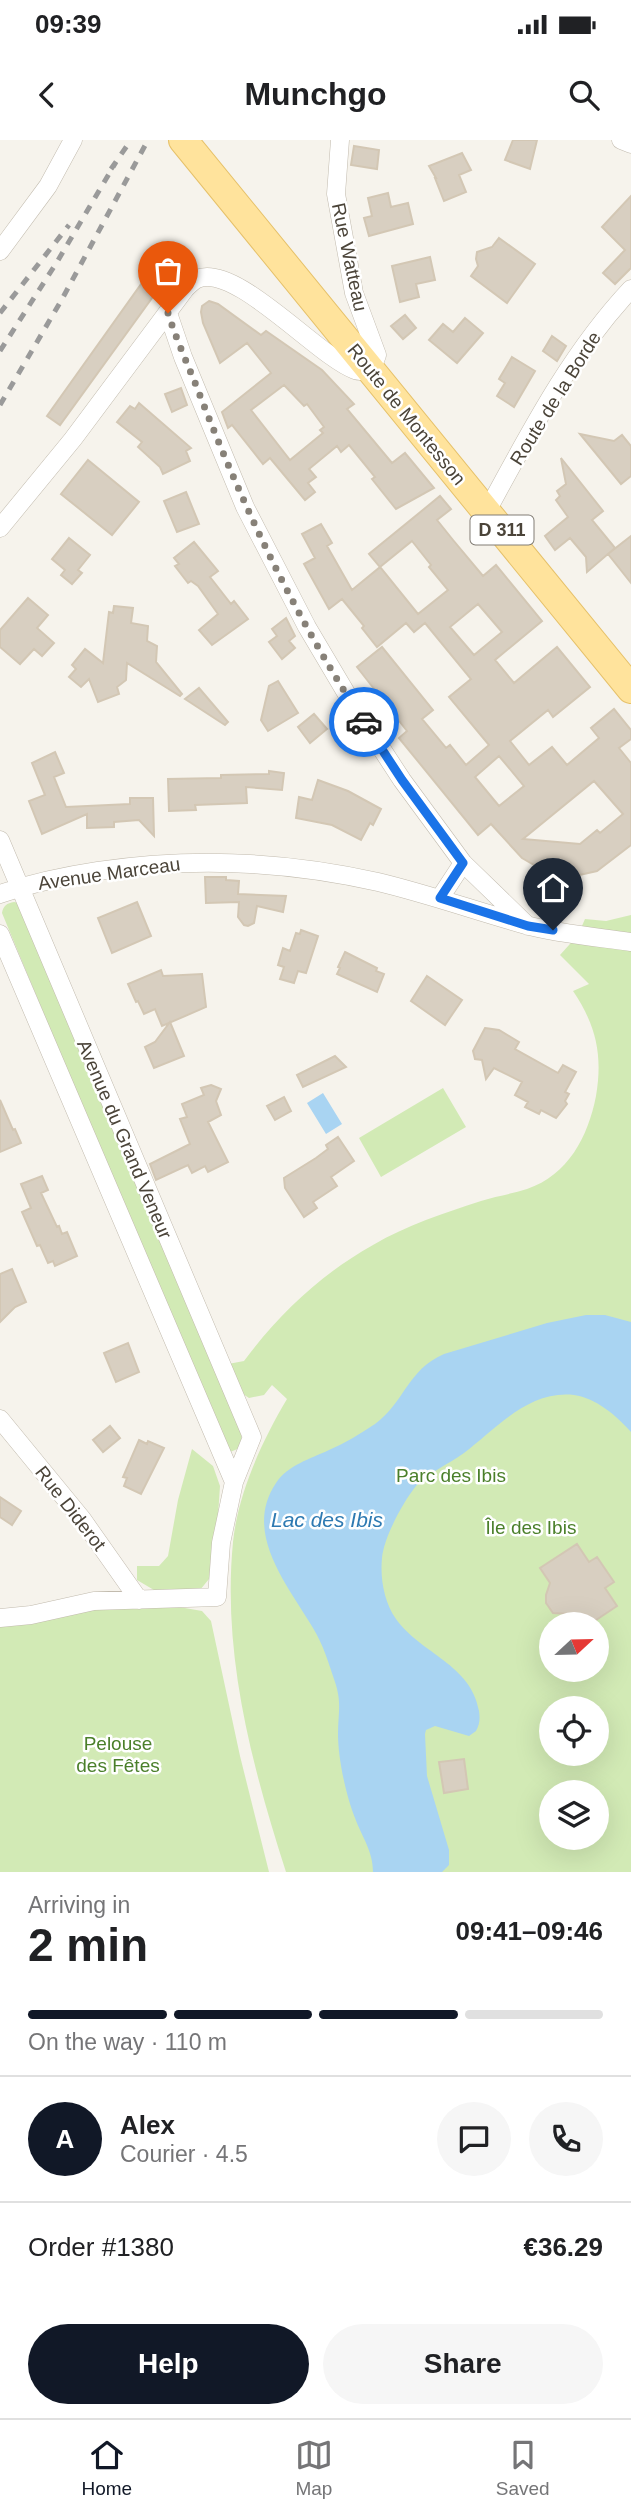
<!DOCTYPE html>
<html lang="en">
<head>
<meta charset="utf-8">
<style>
  :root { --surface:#fff; --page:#f6f6f6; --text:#202124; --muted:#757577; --line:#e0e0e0; --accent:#111827 }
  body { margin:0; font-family:Arial,sans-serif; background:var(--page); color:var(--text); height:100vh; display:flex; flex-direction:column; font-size:26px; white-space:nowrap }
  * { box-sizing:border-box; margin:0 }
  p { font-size:23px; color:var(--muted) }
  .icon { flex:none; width:38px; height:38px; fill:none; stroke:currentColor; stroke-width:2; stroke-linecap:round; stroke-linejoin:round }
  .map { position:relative; height:1732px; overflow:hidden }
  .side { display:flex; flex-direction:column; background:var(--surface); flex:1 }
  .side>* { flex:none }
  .needle { width:46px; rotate:68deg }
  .tools { position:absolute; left:539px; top:1472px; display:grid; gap:14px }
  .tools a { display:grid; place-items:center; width:70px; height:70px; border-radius:50%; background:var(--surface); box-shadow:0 7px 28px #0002; font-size:35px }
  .pin { position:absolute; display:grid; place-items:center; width:60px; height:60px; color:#fff; margin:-72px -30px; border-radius:50% 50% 50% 0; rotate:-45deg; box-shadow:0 0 7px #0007 }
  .pin .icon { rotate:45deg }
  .courier { position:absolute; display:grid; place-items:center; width:70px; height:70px; margin:-35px; border:5px solid #1a73e8; border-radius:50%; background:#fff; color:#222; box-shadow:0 2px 9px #0007 }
  .overview em { font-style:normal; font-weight:800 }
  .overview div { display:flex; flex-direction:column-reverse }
  .overview { display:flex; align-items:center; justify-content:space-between; height:119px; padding:0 28px }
  h1 { font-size:46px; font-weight:800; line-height:52px }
  .bar { display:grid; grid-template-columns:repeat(4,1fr); gap:10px 7px; align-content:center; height:84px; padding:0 28px }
  .bar i { height:9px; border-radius:5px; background:var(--line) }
  .bar .current { background:var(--accent) }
  .bar p { grid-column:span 4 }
  .line { display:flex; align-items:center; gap:18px; padding:0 28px; border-top:2px solid var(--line) }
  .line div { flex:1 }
  .round { display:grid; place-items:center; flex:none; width:74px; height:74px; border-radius:37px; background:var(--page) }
  .cta { display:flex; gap:14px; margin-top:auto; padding:14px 28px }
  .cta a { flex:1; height:80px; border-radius:42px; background:var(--accent); color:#fff; font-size:28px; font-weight:800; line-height:80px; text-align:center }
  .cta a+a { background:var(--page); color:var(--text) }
  .status { display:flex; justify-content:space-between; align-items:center; height:49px; padding:0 35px; background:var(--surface); direction:ltr }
  .status svg { height:19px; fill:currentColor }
  header { display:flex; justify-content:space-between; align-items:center; height:91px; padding:0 28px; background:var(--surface); font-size:32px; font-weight:800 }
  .dock { display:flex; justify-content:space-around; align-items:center; height:98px; border-top:2px solid var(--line); background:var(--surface); font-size:19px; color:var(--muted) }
  .dock a { display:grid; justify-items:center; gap:4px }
  .dock .current { color:var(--accent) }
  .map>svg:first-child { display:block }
  .green { fill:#d2eab5; fill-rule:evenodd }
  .water { fill:#a9d4f2 }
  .building { fill:#d8cfc1; stroke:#d3c7b4; stroke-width:2; fill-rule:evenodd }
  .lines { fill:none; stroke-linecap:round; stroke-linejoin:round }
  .street-casing { stroke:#c2bbae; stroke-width:19 }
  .primary-casing { stroke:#e6c16a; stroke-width:30 }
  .street { stroke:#fff; stroke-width:18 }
  .primary { stroke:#ffe39c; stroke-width:28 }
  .rail { stroke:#9a9a9a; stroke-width:5; stroke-dasharray:9 9; stroke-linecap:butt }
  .done { stroke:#878178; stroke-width:7; stroke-dasharray:0 12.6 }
  .route { stroke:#1a73e8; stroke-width:9 }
  .labels { text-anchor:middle; stroke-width:5; stroke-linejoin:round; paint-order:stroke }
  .shield { fill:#fff; stroke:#817c74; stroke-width:2 }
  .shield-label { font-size:18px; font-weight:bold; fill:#4b4439 }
  .street-label { font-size:19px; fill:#4b4439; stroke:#fff }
  .park-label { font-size:19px; fill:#4a7f2a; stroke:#fff }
  .water-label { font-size:21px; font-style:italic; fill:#2e7ab2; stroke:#fff }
</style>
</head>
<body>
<div class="status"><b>09:39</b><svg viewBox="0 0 49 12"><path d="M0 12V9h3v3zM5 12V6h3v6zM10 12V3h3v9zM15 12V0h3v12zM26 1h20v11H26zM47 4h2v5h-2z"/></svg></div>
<header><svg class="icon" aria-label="back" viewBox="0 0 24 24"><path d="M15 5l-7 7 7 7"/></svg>Munchgo<svg class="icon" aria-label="search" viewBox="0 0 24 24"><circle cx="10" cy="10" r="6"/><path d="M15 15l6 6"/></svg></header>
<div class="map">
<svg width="631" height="1732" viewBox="0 0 631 1732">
  <rect width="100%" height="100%" fill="#f6f3ec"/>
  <!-- green -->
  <path class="green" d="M14,762L20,763L241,1292L242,1301L240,1308L230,1312L224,1308L2,773C3,766 7,763 14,762Z
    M631,775V1732H286C252,1626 222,1515 233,1402C238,1353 262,1301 287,1259L272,1245L264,1255L249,1258L243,1254L228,1224L244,1221C279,1174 321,1134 373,1105C407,1085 444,1073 481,1061C496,1056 512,1054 527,1049C568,1035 588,997 596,956C603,915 596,885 573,851L589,844L560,815L578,795L585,779L606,781ZM551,1484H597V1530H551ZM551,1568H597V1614H551ZM551,1652H597V1698H551Z
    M443,948L466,987L381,1037L359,998Z
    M192,1309L213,1326L220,1346L215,1421L209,1439L200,1450L159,1453L137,1440V1426H159L168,1416L178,1360Z
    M139,1460L202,1471L211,1481L240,1616L269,1732H0V1478Z"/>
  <!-- water -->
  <path class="water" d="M323,953L342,984L326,994L307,963Z
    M586,1175H605L631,1182V1292C617,1276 596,1258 574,1255C528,1250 496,1289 464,1313C449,1324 428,1333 416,1346C403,1362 384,1397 382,1418C380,1438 384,1462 396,1479C421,1514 471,1524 479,1571C480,1578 480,1584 476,1591L469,1596L435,1586L426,1590L425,1594L427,1636L449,1710V1725L442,1732H373C373,1711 362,1697 355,1678C346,1656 338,1618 338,1594C338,1574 342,1563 335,1542C329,1524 323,1504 313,1488C289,1447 242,1393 276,1343C288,1325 310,1319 329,1310C345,1303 360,1294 375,1284C405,1262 407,1230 444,1214L547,1183Z"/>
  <!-- building -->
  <path class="building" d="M513,0H537L530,29L505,20Z
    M354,6L379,10L377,29L351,25Z
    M462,13L471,30L459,35L466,52L444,61L435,38H436L429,26Z
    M388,53L391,67L408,63L413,84L369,96L364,78L372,76L368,58Z
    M631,56V128L615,144L603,133L625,110L602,87Z
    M499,98L535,124L507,163L471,136L478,126L476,119L477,112L492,107Z
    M430,117L435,140L416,144L419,157L400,162L392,126Z
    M159,119L173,129L60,285L47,276Z
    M209,161L218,164L261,195L266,191L322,230L354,264L347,269L392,323L405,313L434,348L396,369L372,339L375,337L349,305L341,312L337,306L309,329L316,337L308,343L315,352L305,360L270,318L263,324L232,285L228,288L222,272L271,233L247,203L220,223L203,183L201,172L202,166ZM284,245L304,266L307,264L324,287L320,290L323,293L290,320L251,270Z
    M405,175L416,188L403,199L391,186Z
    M465,178L483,193L457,223L429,200L443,184L453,192Z
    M552,196L566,206L557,221L543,211Z
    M512,217L535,231L514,267L497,256L505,243L499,239Z
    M181,248L187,265L172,272L165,254Z
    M139,263L191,308L186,311L190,321L163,334L160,327L138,307L142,302L117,282L130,266L135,269Z
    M580,294L614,301L622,295L631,306V336L621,344Z
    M561,318L603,371L592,380L615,408L587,432L586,417L570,398L555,410L545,396L568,377L556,360L560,356L557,351L566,344Z
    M88,320L139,362L112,395L61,354Z
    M186,352L199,384L177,392L164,361Z
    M440,356L451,369L437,380L453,400L483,436L496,425L542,481L495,520L514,543L557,507L590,547L553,577L548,570L510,601L529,625L552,607L567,625L599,598L591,588L614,569L631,590V599L619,608L631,623V705L597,731L575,736L548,733L522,718L491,684L478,695L399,598L407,591L357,527L382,507L433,570L422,579L446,608L450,605L466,625L489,605L449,557L471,539L425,483L414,492L406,483L377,507L362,488L364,486L342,459L329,469L304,424L315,418L302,394L321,384L332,403L327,406L352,450L380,427L369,414ZM412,401L431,425L429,427L448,450L418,474L380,427ZM478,464L502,492L474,515L450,487ZM499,616L524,646L499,666L475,637ZM594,641L623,674L600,693L597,690L580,704L523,699Z
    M631,396V443L608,414Z
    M69,398L90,415L78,430L82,433L72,444L61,435L65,430L52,419Z
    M194,402L218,431L210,437L231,464L234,461L248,479L212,505L199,490L218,474L198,446L191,441L188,443L175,426L179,424L174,418Z
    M28,458L48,475L37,488L54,503L42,516L34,509L20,524L0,507V490Z
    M114,466L133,468L131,483L148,486L147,501L157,506L156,522L182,554L180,556L127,523L126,540L117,547L119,554L98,562L89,539L81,547L69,537L76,529L72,525L85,509L103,523L109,472L113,473Z
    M286,478L295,496L289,501L295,508L282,519L269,502L277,496L272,489Z
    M278,541L298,573L268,591L261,580L269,546Z
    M199,548L228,582L225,585L185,559Z
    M314,574L327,589L310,603L298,587Z
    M55,612L64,633L54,637L66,667L130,664V658H153L154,696L139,680L114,682V687L87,688V674L42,694L29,661L45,655L32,623Z
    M269,631L284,633L282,650L246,647L247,663L195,665L196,670L169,671L168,639L221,638V635L269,634Z
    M318,640L348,651L381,669L373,685L370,683L361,700L332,685L296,678L299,657L312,660Z
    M205,737H226V740L239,741L238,754L286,756L283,772L257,766L254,783L248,786L244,785L238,777L239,762L206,763Z
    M137,762L151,796L112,813L98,778Z
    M301,790L318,796L306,833L298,831L294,843L280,839L284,827L278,825L283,808L290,811L296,793L300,794Z
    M345,812L377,828L376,831L384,834L377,852L337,834L340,828L338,827Z
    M161,830L163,836L202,834L206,867L162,886L155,869L144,874L138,861L136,862L128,844Z
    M427,836L462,860L445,885L411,861Z
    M170,882L184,916L154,928L145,907L155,902Z
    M485,888L499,890L519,902L515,909L558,933L563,925L576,932L565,952L569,954L565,961L567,964L556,978L541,970L539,974L525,967L528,962L515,955L522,942L494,928L486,939L482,920L475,919L473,911Z
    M335,916L346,927L303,947L297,935Z
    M211,945L221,949L216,961L221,975L208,982L228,1022L208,1032L205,1026L192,1033L188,1025L156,1040L150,1024L190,1004L180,979L187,977L182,964L204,955L201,948Z
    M284,957L291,971L275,980L267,966Z
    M0,960L13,990L15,989L21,1003L0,1012Z
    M338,997L354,1021L331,1037L337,1046L313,1062L317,1068L304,1077L285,1048L284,1038L316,1018L328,1009L326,1005Z
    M42,1036L48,1050L41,1053L57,1087L59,1086L62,1094L67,1092L77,1116L55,1126L53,1121L48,1123L40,1105L37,1106L22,1072L31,1068L21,1044Z
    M12,1129L26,1162L15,1167L0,1182V1134Z
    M128,1203L139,1232L116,1242L104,1213Z
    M110,1286L120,1298L103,1312L93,1300Z
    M139,1300L147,1304L148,1301L164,1308L141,1354L124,1346L127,1338L123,1337Z
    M0,1357L21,1371L12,1385L0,1377Z
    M577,1404L589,1422L597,1417L614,1442L605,1448L617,1466L590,1484H577L570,1474L553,1473L546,1463V1455L550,1443L540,1428Z
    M464,1619L468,1649L444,1653L439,1622Z"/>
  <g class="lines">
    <defs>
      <path id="street" d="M621,0L631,4
        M0,111L48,46L73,0
        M168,173L183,217L245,367L307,487L355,568L402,640L463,723L528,786
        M487,371C529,294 570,214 631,149
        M0,388L73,299L185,149C188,146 193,141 197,139C235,122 317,216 355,230C359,232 366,231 371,231L377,215L354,153L336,54L340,0
        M0,700L252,1297L234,1342L221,1403L217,1457L94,1461L31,1475L0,1478
        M0,754C32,743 65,736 98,731C192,717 285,721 378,742C428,754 476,771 526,785C560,794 596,797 631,802
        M440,758L463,723
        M0,794L234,1342
        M0,1279L82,1379L139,1460"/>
      <path id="primary" d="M183,0L631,549"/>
    </defs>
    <!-- street casing -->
    <use href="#street" class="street-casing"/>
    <!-- primary casing -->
    <use href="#primary" class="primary-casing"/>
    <!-- street -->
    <use href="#street" class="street"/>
    <!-- primary -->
    <use href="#primary" class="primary"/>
    <!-- rail -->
    <path class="rail" d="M111,29L131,0
      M0,173L69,85
      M0,211L57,122L116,22
      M0,265L61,161L148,0"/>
  </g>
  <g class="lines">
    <!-- done -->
    <path class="done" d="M168,173C177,202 190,229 201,258C245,371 297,480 364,582"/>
    <!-- route -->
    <path class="route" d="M364,582L402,640L463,723L440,758L528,786L553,790"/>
  </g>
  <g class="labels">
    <!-- shield labels -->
    <rect class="shield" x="470.5" y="375.5" width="63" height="29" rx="5"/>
    <g class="shield-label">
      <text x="502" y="396">D 311</text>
    </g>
    <!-- street labels -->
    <g class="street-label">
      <text transform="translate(350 117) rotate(78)" y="7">Rue Watteau</text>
      <text transform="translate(555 258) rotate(-58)" y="7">Route de la Borde</text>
      <text transform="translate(407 274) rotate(51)" y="7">Route de Montesson</text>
      <text transform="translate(109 733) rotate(-8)" y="7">Avenue Marceau</text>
      <text transform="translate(125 999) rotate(67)" y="7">Avenue du Grand Veneur</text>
      <text transform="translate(71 1368) rotate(52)" y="7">Rue Diderot</text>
    </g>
    <!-- park labels -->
    <g class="park-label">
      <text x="451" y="1342">Parc des Ibis</text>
      <text x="531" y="1394">Île des Ibis</text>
      <text x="118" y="1610">Pelouse<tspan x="118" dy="22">des Fêtes</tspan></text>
    </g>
    <!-- water labels -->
    <g class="water-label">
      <text x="327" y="1387">Lac des Ibis</text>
    </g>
  </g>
</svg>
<div class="tools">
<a><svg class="needle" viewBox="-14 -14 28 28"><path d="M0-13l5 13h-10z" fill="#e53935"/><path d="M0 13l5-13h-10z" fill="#757577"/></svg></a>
<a><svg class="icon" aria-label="locate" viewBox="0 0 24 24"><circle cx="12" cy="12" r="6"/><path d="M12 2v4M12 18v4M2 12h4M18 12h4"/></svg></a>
<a><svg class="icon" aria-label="layers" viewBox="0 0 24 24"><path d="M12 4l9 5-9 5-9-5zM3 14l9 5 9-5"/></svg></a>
</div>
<div class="pin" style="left:168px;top:173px;background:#ea580c"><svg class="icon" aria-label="bag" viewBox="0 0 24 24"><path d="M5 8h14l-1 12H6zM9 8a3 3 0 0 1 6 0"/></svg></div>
<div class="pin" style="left:553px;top:790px;background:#1f2937"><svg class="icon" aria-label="home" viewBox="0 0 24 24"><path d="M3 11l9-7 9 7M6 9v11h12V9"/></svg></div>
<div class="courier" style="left:364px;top:582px"><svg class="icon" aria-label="car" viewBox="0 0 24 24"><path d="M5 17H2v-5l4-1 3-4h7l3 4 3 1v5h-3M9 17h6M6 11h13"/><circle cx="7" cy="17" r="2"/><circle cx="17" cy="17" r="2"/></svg></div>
</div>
<section class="side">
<div class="overview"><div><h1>2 min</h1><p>Arriving in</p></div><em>09:41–09:46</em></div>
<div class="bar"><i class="current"></i><i class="current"></i><i class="current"></i><i></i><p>On the way · 110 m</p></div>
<div class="line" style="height:126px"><b class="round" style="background:var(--accent);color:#fff">A</b><div><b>Alex</b><p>Courier · 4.5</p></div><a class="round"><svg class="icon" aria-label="chat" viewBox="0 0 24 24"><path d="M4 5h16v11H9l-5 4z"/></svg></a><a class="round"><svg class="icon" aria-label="phone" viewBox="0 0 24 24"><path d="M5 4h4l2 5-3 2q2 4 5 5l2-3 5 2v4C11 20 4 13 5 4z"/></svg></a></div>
<div class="line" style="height:91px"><div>Order #1380</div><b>€36.29</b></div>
<div class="cta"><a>Help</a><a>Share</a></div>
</section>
<nav class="dock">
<a class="current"><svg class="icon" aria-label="home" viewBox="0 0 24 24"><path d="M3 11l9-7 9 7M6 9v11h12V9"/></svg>Home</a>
<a><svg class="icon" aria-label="map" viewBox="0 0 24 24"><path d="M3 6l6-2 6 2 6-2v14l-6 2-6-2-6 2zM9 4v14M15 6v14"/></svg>Map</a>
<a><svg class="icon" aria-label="saved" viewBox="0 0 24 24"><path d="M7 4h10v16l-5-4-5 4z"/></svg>Saved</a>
</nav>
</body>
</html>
